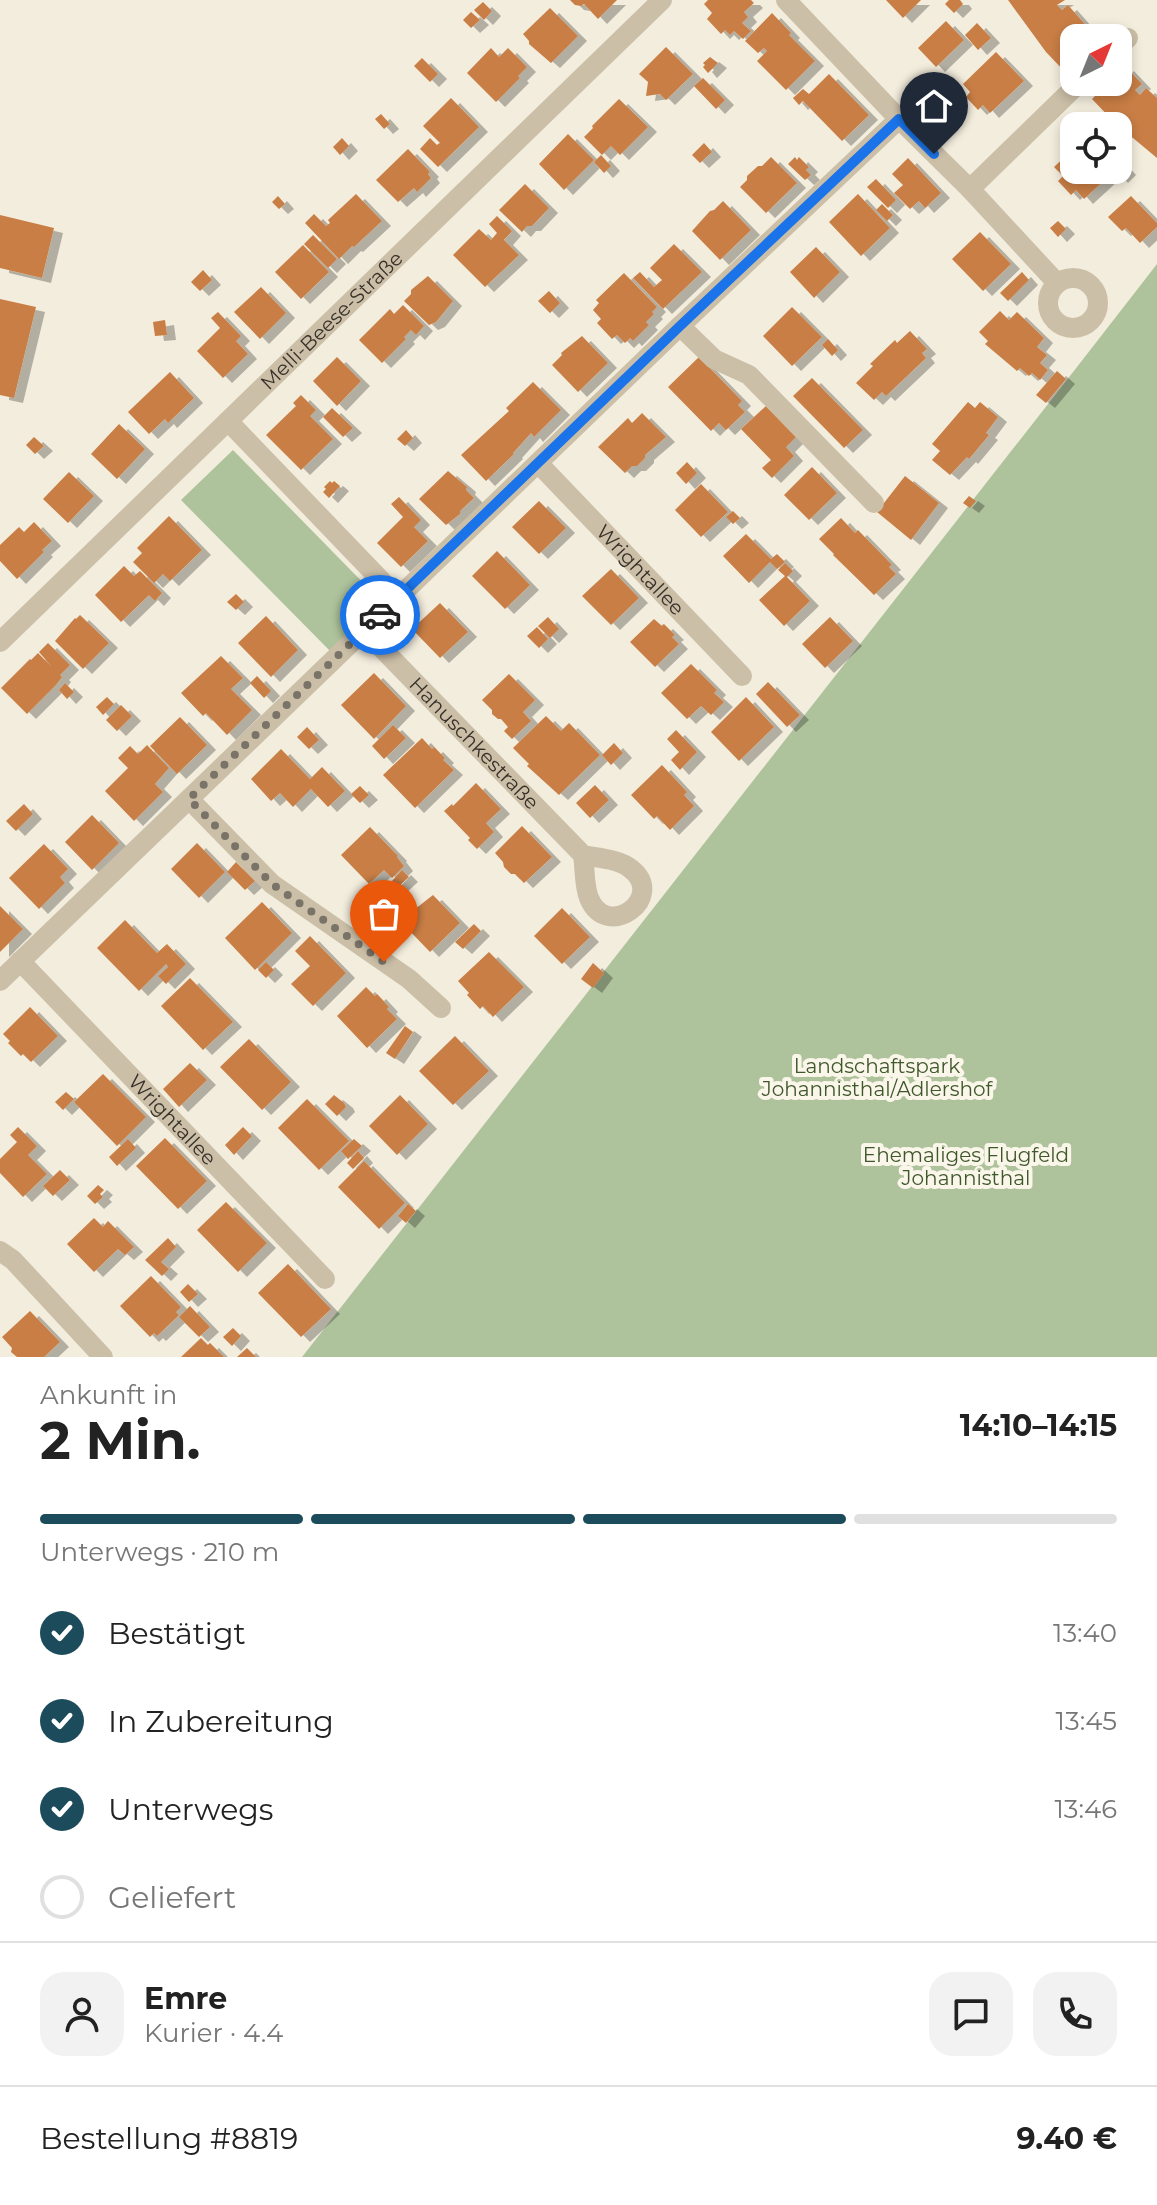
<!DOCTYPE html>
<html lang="de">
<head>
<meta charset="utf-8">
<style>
  :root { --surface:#fff; --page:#f2f2f2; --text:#222; --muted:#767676; --line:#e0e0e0; --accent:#1c4b5b }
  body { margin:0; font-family:Montserrat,sans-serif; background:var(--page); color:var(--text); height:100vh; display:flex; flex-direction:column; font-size:30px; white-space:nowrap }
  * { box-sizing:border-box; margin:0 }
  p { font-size:26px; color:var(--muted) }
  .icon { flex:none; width:44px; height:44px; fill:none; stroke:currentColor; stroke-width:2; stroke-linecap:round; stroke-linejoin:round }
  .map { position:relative; height:1357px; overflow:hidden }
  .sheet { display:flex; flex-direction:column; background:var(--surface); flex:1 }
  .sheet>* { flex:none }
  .needle { width:52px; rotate:43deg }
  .buttons { position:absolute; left:1060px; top:24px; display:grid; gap:16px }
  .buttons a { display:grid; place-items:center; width:72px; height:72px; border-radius:16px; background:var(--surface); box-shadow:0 4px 12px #0003; font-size:40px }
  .pin { position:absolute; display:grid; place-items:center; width:68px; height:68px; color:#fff; margin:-82px -34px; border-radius:50% 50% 50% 0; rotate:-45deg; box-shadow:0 0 8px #0007 }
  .pin .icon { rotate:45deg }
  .courier { position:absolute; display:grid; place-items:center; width:80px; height:80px; margin:-40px; border:6px solid #1a73e8; border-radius:50%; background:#fff; color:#222; box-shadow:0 2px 10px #0007 }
  .headline em { font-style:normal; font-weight:700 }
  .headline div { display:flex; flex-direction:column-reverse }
  .headline { display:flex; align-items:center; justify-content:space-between; height:136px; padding:0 40px }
  h1 { font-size:52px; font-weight:700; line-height:60px }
  .bar { display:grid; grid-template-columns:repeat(4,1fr); gap:12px 8px; align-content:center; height:96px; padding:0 40px }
  .bar i { height:10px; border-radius:6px; background:var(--line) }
  .bar .on { background:var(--accent) }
  .bar p { grid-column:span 4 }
  .line { display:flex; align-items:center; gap:20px; padding:0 40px; border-top:2px solid var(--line) }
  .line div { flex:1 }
  .round { display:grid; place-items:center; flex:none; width:84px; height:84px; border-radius:24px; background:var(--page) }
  ol { padding:0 40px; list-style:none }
  li { display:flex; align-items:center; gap:24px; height:88px }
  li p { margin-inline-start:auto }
  li .icon { padding:8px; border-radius:50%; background:var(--accent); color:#fff; stroke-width:4 }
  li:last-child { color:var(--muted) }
  li i { width:44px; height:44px; border:4px solid var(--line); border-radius:50% }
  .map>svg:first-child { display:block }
  .green { fill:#aec39c }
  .building { fill:#c97e44; filter:url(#shadow) }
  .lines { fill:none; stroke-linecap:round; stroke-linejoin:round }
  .street { stroke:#ccbfa8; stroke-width:20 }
  .done { stroke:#797368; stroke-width:8; stroke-dasharray:0 14.4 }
  .route { stroke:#1a73e8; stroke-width:10 }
  .labels { text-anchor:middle; stroke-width:8; stroke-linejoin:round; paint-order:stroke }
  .street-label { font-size:20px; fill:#383129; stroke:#faf6ea }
  .park-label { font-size:20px; fill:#3f582b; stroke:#faf6ea }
</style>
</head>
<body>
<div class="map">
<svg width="1157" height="1357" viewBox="0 0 1157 1357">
  <defs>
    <filter id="shadow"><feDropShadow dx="9" dy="5" stdDeviation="0" flood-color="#0004"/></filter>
  </defs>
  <rect width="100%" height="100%" fill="#f3eddd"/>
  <!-- green -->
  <path class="green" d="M1157,264V1357H302L1077,367Z
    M233,450L381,601L331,652L181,500Z"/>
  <!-- building -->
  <path class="building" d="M570,0H617L598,19L584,4L581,6L575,5Z
    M708,0H751L754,3L744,12L748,17L742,23L751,31L743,39L734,31L730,35L725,30L721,34L707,19L712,13L704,4Z
    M886,0H921L903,18Z
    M949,0H960L963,4L954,13L945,4Z
    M1008,0H1065L1057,5L1062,10L1068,5L1097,38H1074V69L1068,75L1046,52Z
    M483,2L492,11L484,20L474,10Z
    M550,8L578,36L551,63L529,44V41L523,34Z
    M471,12L480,20L471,28L463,20Z
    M772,13L791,33L789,35L815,61L786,90L757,61L767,51L764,48L758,53L745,41Z
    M946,21L964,40L936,67L918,48Z
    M977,23L991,38L978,50L965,35Z
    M666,47L693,74L666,100L660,94L646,96L648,82L639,74Z
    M491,48L499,57L508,48L527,67L518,76L520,78L496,102L467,73Z
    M996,52L1024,81L990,113L983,105L978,110L966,97L970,92L963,84Z
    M710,57L718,63L708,73L703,67L705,65L703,63Z
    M422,58L438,74L430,82L414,66Z
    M1125,66L1142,84L1135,90L1140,95L1146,88L1157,98V158L1115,123L1092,99L1109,82H1118V73Z
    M829,74L869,115L842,141L803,101L799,105L793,98L803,89L809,94Z
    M703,78L725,100L716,109L694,86Z
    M451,98L479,127L438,167L420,149L430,138L437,145L440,143L423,126Z
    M619,99L648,127L620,155L611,146L602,155L584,137L593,128L592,126Z
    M381,114L390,124L384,129L375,119Z
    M568,134L594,160L564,190L539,164Z
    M342,138L349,146L340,155L333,147Z
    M704,143L712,152L700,163L692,155Z
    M1074,148V170H1103L1109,176L1084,199L1076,190L1071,195L1058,181L1063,176L1054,167Z
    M408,149L430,172L428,174L431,178L417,192L414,188L398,202L376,180Z
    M601,155L611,166L604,173L594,162Z
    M771,157L797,183L766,213L740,187L747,180V176L758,166H762Z
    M795,157L797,160L799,157L809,167L806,170L811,175L805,180L788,164Z
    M908,158L941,193L925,208L919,201L910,209L894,193L903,185L892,174Z
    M1118,160L1127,170L1119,178L1112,170H1118Z
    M876,179L896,200L888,208L867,187Z
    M525,184L549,208L532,226H527L522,232L499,210Z
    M356,194L382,221L354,247L352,246L339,259L305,223L314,214L326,226L330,223L328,220Z
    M858,194L890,228L861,256L829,222Z
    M278,196L285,204L279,209L272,202Z
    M1131,196L1157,223V227L1140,243L1126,228L1122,231L1108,217Z
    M723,201L751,230L720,260L692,231L710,211L714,210Z
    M882,204L893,215L887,221L876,210Z
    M0,215L54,228L42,278L0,268Z
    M497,216L512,231L504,240L519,255L485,287L453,255L479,229L491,240L497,233L489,224Z
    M1058,221L1066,229L1058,237L1050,228Z
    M980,232L1011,264L983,291L952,259Z
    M313,235L337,259L328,268L304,244Z
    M674,244L702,272L663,309L633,278L640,272L654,287L662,280L650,268Z
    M303,245L329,272L301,299L275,272Z
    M816,247L840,272L814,298L790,272Z
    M203,270L212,280L200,291L191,282Z
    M1022,272L1029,280L1008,301L1000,293Z
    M624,273L657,307L652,312L654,314L646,322L649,325L633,341L630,338L625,343L617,335L612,339L597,323L601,319L593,310L599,303L596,300Z
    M428,276L453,301L436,322L429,325L404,301L411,294V290Z
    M261,287L286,313L260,339L234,312Z
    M549,291L560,303L550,313L538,301Z
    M0,299L36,307L14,398L0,395Z
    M403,305L424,326L416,335L411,330L404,337L406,339L382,363L359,340L390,309L394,314Z
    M792,307L822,337L792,366L763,336Z
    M1000,311L1009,320L1017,312L1044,338L1037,347L1047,355L1040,363L1048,370L1040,380L1032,373L1029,376L1020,368L1017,371L985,344L988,341L979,332Z
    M218,312L241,336L236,341L248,354L223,378L197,351L220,328L211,318Z
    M165,320L167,335L155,336L153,322Z
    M910,331L927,349L922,353L926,358L886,396L882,392L874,400L856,383L873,366L870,364L895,340L897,343Z
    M582,336L608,363L578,392L552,365L562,355L561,353Z
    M828,339L838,350L832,356L822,345Z
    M337,357L361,381L337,406L313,381Z
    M699,357L742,401L738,405L745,412L726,430L719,423L711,431L668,387Z
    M1057,371L1066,379L1046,403L1036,395Z
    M170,372L194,398L168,423L165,419L149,434L128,412Z
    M812,378L863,430L844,448L793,396Z
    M533,382L561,410L534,437L531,433L513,453L514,454L486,481L461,455L509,411L506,408Z
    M301,395L316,410L310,416L333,439L301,470L266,435L296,406L293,403Z
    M968,402L975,408L980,402L998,417L986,433L989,435L969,459L967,457L950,475L932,460L940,451L932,444Z
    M766,406L796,437L786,447L794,456L772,478L762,468L771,460L741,429Z
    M332,408L353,428L343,437L323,417Z
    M642,413L666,437L645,455V458L637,466H632L625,473L598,447L628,418L632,423Z
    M119,424L145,449L117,479L91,454Z
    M406,430L413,438L405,446L397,439Z
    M34,437L44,446L35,454L26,445Z
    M687,462L697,473L686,484L676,473Z
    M812,467L837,493L809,520L784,495Z
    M448,471L467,487L466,490L474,498L460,511V514L446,525L419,499Z
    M69,472L94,496L68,523L43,499Z
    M905,476L939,503L911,540L877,512Z
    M330,481L332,483L334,481L340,486L329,498L323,492L326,489L324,487Z
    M701,484L728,512L701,537L675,510Z
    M969,496L976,501L970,508L963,503Z
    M399,497L421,520L414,527L428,541L401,567L377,543L403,517L391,504Z
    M539,501L566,528L539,554L512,527Z
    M733,511L740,518L733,524L726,517Z
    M169,516L202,550L170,581L163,574L154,583L133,562L142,553L137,548Z
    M841,518L855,533L858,530L892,565L889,567L896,574L874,595L833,555L834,554L819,539Z
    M34,522L52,541L42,550L44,552L17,579L0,561V545L19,527L24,532Z
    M746,534L771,559L777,554L785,562L777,569L770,562L749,583L723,556Z
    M497,551L530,585L505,609L472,576Z
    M785,563L793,571L787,577L810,601L784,626L759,600L785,576L778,570Z
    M124,566L134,576L140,571L162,593L155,601L149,595L121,622L95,595Z
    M611,569L639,598L611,625L582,596Z
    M236,594L244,602L236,610L227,602Z
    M440,603L468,632L440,658L412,629Z
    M80,615L109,643L83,669L55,641L75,618L76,619Z
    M266,616L298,650L271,677L238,643Z
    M548,617L559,629L550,638L538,626Z
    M830,617L853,641L825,668L802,644Z
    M654,619L662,626L664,624L675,635L672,637L679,644L655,667L630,642Z
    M537,627L548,639L539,648L527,636Z
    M48,643L70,665L60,675L62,677L56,685L27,714L1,688L30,659L31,660L38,653L52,667L39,652Z
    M221,656L243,678L231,689L252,710L227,735L206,713L203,716L181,693Z
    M691,664L717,690L714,693L724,702L711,715L701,706L687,719L661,693Z
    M374,673L406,706L374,739L341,705Z
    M509,674L535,700L523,712L531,721L512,739L504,731L508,727L501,719H498L492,714V710L482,700Z
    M257,676L271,691L264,698L250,683Z
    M768,682L800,715L787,727L756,694Z
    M65,683L74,692L67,699L59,690Z
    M107,697L114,704L103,715L96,707Z
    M746,697L774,727L739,761L711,732Z
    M121,705L132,716L117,731L106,720Z
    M546,716L561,731L569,723L600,755L559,795L527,766L529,764L513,748Z
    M180,717L207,745L177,774L150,746Z
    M393,725L406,738L384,759L372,746Z
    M307,727L319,740L309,749L297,737Z
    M676,730L697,752L680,770L671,760L679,752L667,739Z
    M422,738L432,749L434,747L445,758L443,760L454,770L415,808L383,775Z
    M614,743L623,753L611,765L602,755Z
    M147,745L169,768L155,784L163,792L134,821L105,791L128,768L118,758L130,746L138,754Z
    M281,749L310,779L322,767L345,791L328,807L311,789L293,807L280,793L271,801L251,779Z
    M662,765L687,792L684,795L694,806L670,830L657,816L654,819L631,795Z
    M476,783L501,809L486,823L494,832L477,849L468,840L470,838L444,811L452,804L453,806Z
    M595,785L609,800L590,818L576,803Z
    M360,786L369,795L360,803L351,794Z
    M24,804L33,814L16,831L6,821Z
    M92,815L119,843L92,870L65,842Z
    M522,826L552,857L524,883L515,874H511L504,867L503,862L495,853Z
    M370,827L398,856L397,857L404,866L392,878L384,870L369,884L341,855Z
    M197,843L225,872L199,898L171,869Z
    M44,844L68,869L60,877L65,883L39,909L9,878Z
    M236,862L255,881L245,890L227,872Z
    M402,870L409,877L398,887L392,881Z
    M433,895L460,923L430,952L403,924L410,917V913Z
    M262,902L292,933L255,970L225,938Z
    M0,906L23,929L0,952Z
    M562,908L590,937L562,964L534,936Z
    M125,920L157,953L167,944L186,964L166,984L158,976L168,967L166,964L139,991L97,948Z
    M474,924L481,931L463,949L455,942Z
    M310,936L346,973L313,1006L291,984L310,966L295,951Z
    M489,952L524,987L493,1017L483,1006L480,1009L467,995L469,993L458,981Z
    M266,962L274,970L266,978L258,970Z
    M593,963L604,973L593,988L581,979Z
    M190,978L233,1022L203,1050L161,1006Z
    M366,987L375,996L377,994L389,1007L387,1009L397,1019L367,1048L337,1016Z
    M30,1007L58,1036L31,1062L23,1054L21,1056L8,1043L10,1041L3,1034Z
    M405,1026L413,1032L395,1059L386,1053Z
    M455,1036L489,1071L453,1105L419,1071Z
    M249,1039L291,1082L262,1110L220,1067Z
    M190,1063L207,1080L179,1107L163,1089Z
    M103,1074L146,1117L117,1146L74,1102Z
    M66,1092L74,1099L63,1110L55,1102Z
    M334,1095L344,1103L346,1107L337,1116L325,1104Z
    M400,1095L428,1124L397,1155L369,1126Z
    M307,1099L349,1141L319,1170L278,1128Z
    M18,1127L37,1146L28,1155L47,1174L23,1197L0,1173V1159L17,1142L10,1135Z
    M243,1127L252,1136L234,1155L225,1145Z
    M165,1138L207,1181L178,1209L136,1166Z
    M128,1139L136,1148L117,1166L109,1157Z
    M354,1139L362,1146L348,1159L341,1151Z
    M358,1151L364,1158L353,1169L347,1163Z
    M364,1161L405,1203L379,1229L338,1187Z
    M60,1170L70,1180L53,1196L43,1186Z
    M98,1185L104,1190L100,1194L103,1197L95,1204L87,1196Z
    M226,1202L267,1243L238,1272L197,1230Z
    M408,1204L416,1211L406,1223L398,1216Z
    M94,1218L103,1227L108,1221L134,1247L125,1255L118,1249L94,1272L67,1244Z
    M168,1238L176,1247L161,1262L169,1269L162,1276L145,1260Z
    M288,1264L331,1309L301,1337L258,1293Z
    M151,1276L181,1307L176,1312L179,1315L157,1336L154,1333L150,1337L120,1306Z
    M188,1284L198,1294L189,1302L180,1292Z
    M190,1306L210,1327L199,1337L179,1317Z
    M30,1311L60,1342L44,1357H17L11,1352L12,1348L2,1337Z
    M233,1328L241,1336L232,1346L223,1337Z
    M201,1338L208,1345L210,1343L224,1357H181Z
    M247,1348L256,1357H237Z"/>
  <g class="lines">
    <!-- street -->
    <g class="street">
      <path d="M786,0L899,119L970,189L1057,283"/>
      <path d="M1118,47L1128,38"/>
      <path d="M970,189L1080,82"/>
      <circle cx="1073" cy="303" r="25"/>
      <path d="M680,326L714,359L749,375L874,503"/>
      <path d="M228,421L398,598"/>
      <path id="s1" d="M538,463L742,676"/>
      <path id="s2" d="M364,630L583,855C598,858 620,859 631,869C667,897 607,942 589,898C584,886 585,868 583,855"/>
      <path id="s3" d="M0,642L662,0"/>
      <path d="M189,799L272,884L409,979L441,1008"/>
      <path id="s4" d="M20,961L325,1279"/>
      <path d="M0,981L680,326L899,119"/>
      <path d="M0,1251L13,1260L103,1357"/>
    </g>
  </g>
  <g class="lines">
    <!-- done -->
    <path class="done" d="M380,615L189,799L272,884L384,962"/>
    <!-- route -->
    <path class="route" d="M380,615L680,326L899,119L934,154"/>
  </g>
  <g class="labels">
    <!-- street labels -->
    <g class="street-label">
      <text dy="7" stroke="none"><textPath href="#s3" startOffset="462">Melli-Beese-Straße</textPath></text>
      <text dy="7" stroke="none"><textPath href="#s1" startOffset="148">Wrightallee</textPath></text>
      <text dy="7" stroke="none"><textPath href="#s2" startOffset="158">Hanuschkestraße</textPath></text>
      <text dy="7" stroke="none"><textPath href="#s4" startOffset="220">Wrightallee</textPath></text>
    </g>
    <!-- park labels -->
    <g class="park-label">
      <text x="877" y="1073">Landschaftspark<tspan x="877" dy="23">Johannisthal/Adlershof</tspan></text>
      <text x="966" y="1162">Ehemaliges Flugfeld<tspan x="966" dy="23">Johannisthal</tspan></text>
    </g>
  </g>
</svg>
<div class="buttons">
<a><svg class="needle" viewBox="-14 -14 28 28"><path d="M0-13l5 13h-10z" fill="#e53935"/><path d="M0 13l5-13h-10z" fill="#767676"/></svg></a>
<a><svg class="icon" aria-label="locate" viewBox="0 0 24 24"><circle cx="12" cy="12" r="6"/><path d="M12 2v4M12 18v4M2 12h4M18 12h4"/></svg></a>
</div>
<div class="pin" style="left:384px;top:962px;background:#ea580c"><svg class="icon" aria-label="bag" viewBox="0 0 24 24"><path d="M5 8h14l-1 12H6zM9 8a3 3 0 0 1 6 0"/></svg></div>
<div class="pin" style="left:934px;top:154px;background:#1f2937"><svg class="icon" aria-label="home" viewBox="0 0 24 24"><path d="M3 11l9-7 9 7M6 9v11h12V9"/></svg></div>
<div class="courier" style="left:380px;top:615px"><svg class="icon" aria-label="car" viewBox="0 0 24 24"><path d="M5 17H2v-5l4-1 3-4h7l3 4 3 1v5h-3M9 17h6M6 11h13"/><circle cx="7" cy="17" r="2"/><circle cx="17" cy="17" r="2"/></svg></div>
</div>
<section class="sheet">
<div class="headline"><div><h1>2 Min.</h1><p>Ankunft in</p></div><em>14:10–14:15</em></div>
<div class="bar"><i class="on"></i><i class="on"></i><i class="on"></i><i></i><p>Unterwegs · 210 m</p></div>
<ol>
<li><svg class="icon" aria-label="check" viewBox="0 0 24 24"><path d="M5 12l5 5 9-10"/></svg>Bestätigt<p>13:40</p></li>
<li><svg class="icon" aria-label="check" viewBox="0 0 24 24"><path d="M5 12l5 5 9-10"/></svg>In Zubereitung<p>13:45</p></li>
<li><svg class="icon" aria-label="check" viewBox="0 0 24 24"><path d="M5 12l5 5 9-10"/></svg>Unterwegs<p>13:46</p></li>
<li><i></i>Geliefert</li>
</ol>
<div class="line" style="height:144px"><a class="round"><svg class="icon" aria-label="person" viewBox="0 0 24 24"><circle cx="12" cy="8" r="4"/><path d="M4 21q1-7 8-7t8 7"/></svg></a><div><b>Emre</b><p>Kurier · 4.4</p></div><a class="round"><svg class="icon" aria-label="chat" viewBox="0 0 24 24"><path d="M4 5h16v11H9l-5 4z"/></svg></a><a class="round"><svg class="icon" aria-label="phone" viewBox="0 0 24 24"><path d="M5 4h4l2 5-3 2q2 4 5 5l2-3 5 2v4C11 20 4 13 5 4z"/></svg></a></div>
<div class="line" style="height:104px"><div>Bestellung #8819</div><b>9.40 €</b></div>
</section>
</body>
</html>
